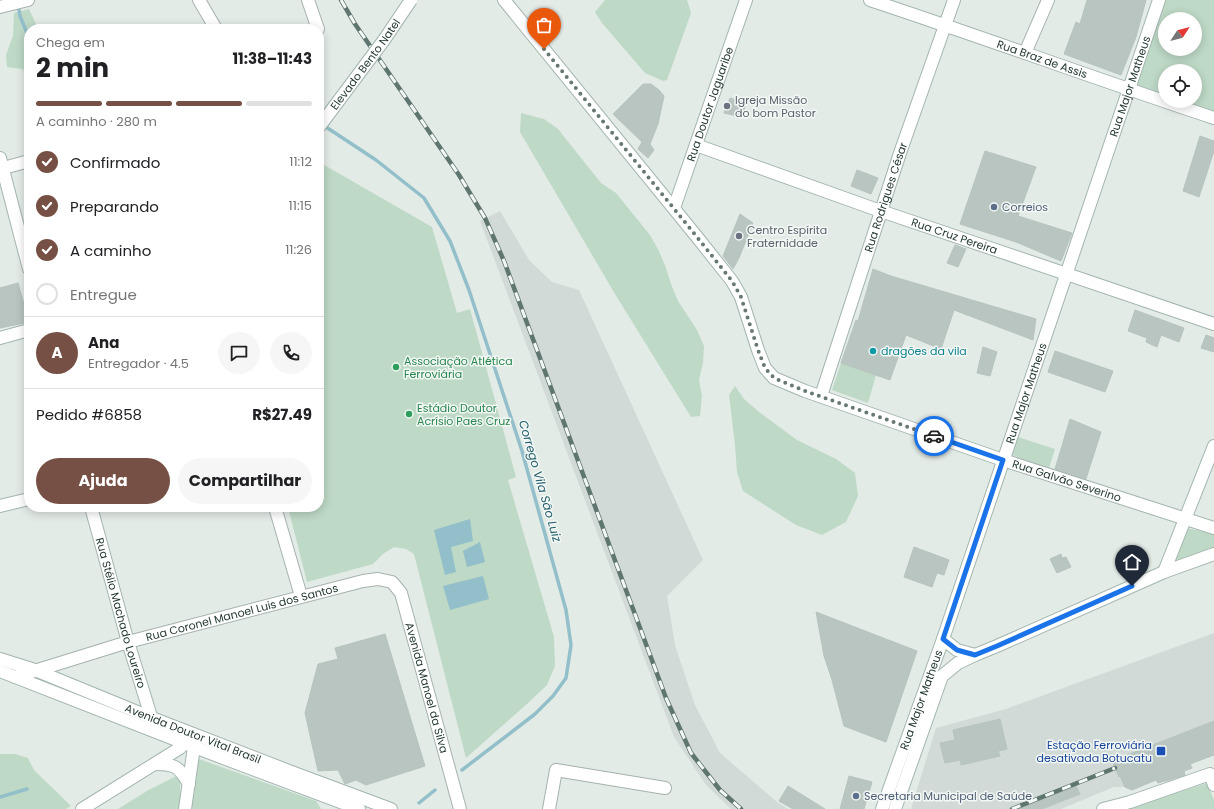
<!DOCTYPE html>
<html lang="pt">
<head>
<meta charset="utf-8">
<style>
  :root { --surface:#fff; --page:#f6f6f6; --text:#202124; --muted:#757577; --line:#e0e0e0; --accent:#765044 }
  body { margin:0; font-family:Poppins,sans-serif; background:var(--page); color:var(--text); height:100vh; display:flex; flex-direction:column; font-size:15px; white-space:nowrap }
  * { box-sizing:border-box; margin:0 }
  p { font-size:13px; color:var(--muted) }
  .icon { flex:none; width:22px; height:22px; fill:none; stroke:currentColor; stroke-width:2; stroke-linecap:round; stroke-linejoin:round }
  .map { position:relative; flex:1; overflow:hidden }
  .sheet { position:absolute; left:24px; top:24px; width:300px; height:488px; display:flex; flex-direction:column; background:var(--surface); border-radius:16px; box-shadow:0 2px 10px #0003 }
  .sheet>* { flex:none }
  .needle { width:26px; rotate:54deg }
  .controls { position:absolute; left:1158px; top:12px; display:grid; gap:8px }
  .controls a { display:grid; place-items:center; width:44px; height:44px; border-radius:50%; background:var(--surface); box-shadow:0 2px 10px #0003; font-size:20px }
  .pin { position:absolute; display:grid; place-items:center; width:34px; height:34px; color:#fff; margin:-41px -17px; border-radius:50% 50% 50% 0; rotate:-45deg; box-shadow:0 0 4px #0007 }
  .pin .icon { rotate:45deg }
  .courier { position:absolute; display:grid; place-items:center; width:40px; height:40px; margin:-20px; border:3px solid #1a73e8; border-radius:50%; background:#fff; color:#222; box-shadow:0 1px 5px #0007 }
  .summary em { font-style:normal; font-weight:700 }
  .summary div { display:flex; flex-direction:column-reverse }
  .summary { display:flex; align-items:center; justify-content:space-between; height:68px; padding:0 12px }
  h1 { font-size:26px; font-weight:700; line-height:30px }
  .bar { display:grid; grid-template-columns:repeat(4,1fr); gap:6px 4px; align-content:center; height:48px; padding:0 12px }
  .bar i { height:5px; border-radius:3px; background:var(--line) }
  .bar .current { background:var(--accent) }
  .bar p { grid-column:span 4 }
  .line { display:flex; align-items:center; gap:10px; padding:0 12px; border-top:1px solid var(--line) }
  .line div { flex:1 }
  .round { display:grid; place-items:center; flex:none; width:42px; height:42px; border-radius:21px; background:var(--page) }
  ol { padding:0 12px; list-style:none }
  li { display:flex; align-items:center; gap:12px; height:44px }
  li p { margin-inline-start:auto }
  li .icon { padding:4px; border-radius:50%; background:var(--accent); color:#fff; stroke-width:4 }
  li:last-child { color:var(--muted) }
  li i { width:22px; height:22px; border:2px solid var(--line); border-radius:50% }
  .primary-button { display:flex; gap:8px; margin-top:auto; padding:8px 12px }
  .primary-button a { flex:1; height:46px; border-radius:24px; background:var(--accent); color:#fff; font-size:16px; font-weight:700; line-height:46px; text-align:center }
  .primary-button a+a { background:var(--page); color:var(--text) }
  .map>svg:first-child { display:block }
  .built { fill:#d1dad6 }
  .green { fill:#bed9c6; fill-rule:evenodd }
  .water { fill:#92bfc9 }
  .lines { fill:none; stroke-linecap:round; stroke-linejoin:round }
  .stream { stroke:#92bfc9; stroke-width:3.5 }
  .building { fill:#b8c5c0; stroke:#b6c3be }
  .street-casing { stroke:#a6b2ae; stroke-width:14 }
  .secondary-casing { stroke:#a3b5af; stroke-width:14 }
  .street { stroke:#fff; stroke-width:12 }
  .secondary { stroke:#fff; stroke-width:12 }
  .rail-casing { stroke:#5f7570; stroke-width:4.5 }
  .rail { stroke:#f3f8f5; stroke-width:3; stroke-dasharray:9; stroke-linecap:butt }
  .secondary-bridge-casing { stroke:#a3b5af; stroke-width:14; stroke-linecap:butt }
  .secondary-bridge { stroke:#fff; stroke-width:12 }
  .done { stroke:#687873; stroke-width:4; stroke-dasharray:0 7.2 }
  .route { stroke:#1a73e8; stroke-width:5 }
  .worship-dot { fill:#6b7280; stroke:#f3f8f5; stroke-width:1.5 }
  .service-dot { fill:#5c6f8a; stroke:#f3f8f5; stroke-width:1.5 }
  .culture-dot { fill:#0f9aa8; stroke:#f3f8f5; stroke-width:1.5 }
  .leisure-dot { fill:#2e9e5b; stroke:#f3f8f5; stroke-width:1.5 }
  .transit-dot { fill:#1a4fb4; stroke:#f3f8f5; stroke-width:1.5 }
  .labels { text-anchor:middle; stroke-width:3; stroke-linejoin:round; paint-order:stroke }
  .street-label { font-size:11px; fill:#253a34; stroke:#f3f8f5 }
  .worship-label { font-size:11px; fill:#5b616d; stroke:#f3f8f5; text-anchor:start }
  .service-label { font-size:11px; fill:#4e5e75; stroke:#f3f8f5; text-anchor:start }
  .culture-label { font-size:11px; fill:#0d838f; stroke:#f3f8f5; text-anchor:start }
  .leisure-label { font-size:11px; fill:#27864d; stroke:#f3f8f5; text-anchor:start }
  .transit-label { font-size:11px; fill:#164399; stroke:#f3f8f5; text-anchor:end }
  .water-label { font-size:12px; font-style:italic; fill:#26606e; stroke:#f3f8f5 }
</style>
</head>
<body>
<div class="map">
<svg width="1214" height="809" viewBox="0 0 1214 809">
  <rect width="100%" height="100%" fill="#e3ebe7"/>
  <!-- built -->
  <path class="built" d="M500,211L529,260L552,282L579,290L703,560L667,596L675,645L695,705L720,753L777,802L788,809H731L706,785L674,737L480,221Z
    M1214,633V755L1191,764L1192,768L1184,771L1186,777L1166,784L1165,781L1158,783L1156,780L1132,790L1125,787H1114L1061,809H911L936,728L1006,709Z"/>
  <!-- green -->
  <path class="green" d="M605,0H687L691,13L667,80L663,81L645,73L602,23L595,12Z
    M1165,0H1214V112L1181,101H1195V71H1165V95L1136,85ZM1165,19H1195V49H1165Z
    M29,9L37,26L40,29H29V75L22,69L7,67L6,55L13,36L14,13Z
    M521,113L544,119L558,129L601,183L616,193L650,235L659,251L666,268L671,284L678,301L697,330L704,346L703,363L699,380L702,396L700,416L691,417L615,294L520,132Z
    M319,162L432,227L457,313L470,309L516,477L508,480L554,637L555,666L547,685L527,704L466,758L414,554L406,549L394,547L383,554L373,564L307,582L288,507H319Z
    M841,363L876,375L868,403L832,390Z
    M735,386L744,399L759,412L797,440L836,459L855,473L858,496L846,522L822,535L796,525L743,491L737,472L735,445L729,395Z
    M1018,437L1055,449L1049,468L1012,455Z
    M1186,528L1214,534V548L1174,563Z
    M0,754H15L28,758L34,770L71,806L66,809H0Z
    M197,759H199L316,801L321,809H187Z
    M180,774V809H118L147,791Z
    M1207,783L1214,800V809H1127Z"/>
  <!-- water -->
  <path class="water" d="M470,519L473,541L451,547L456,572L445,575L434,530Z
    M480,542L485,562L467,567L463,551Z
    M483,576L489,599L450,610L443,586Z"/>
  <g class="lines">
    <!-- stream -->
    <path class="stream" d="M18,5L20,16L29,38
      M323,125L376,160L424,198L450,241L469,290L522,451L566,610L571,645L566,678L553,696L535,714L462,770
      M0,797L27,789
      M419,803L435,790"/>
  </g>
  <!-- building -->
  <path class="building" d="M1087,0H1146L1136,37L1121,75L1064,54L1076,22L1080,24Z
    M643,84H651L659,90L664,96L658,124L650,144L654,150L648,158L638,149L642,142L613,114Z
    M730,98L746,103L742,117L724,113Z
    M1200,136L1214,141V151L1199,197L1183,191Z
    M985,151L1036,167L1018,216L1072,233L1061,261L1016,242L960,224Z
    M857,170L878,178L871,194L851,186Z
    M740,214L753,223L739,258L733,269L723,256Z
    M955,245L966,249L958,267L947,263Z
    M873,269L891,276L1036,319L1033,340L954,310L941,349L906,335L890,380L841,363L856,320L858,321Z
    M18,283L29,322L0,328V288Z
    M1135,310L1184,328L1179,342L1161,335L1157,347L1146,342L1147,338L1128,331Z
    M1206,335L1214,338V352L1201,348Z
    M983,347L997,352L990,376L977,373Z
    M1055,351L1113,371L1105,392L1048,372Z
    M1070,419L1101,432L1086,479L1055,469Z
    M914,547L949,560L944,575L937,573L932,587L904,577Z
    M1061,554L1062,558L1066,557L1071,567L1057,573L1050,559Z
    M816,612L917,651L886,742L844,726L832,680L824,656Z
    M385,634L425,766L366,785L356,780L345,784L338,770L318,771L305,713L318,664L338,659L335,648Z
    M1000,719L1007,749L998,751L1000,756L961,765L960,760L945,763L940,743L955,740L953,730Z
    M1214,721V755L1190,764L1192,768L1184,771L1185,775L1158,783L1156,780L1132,790L1125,787L1120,776L1119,777L1112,761Z
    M849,776L872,782L864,809H840Z
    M788,786L825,809H793L779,801Z
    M1076,786L1080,794L1042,809H1019Z"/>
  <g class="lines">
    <defs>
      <g id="street">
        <path d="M199,0L216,29"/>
        <path d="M308,0L318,29"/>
        <path d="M0,7L28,0"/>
        <path d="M1025,53L1048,0"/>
        <path d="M0,169L29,161"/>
        <path d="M275,507L301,596"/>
        <path id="s1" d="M15,677L128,642L363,581L378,579L392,582L401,593L460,809"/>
        <path d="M549,809L556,770L665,788"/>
      </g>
      <g id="secondary">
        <path id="s2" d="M504,0L697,237L732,281L741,297L758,350L765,368L774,378L805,391L1003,460L1214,528"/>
        <path id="s3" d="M870,0C985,38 1099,80 1214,118"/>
        <path id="s4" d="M696,145L872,208L1214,324"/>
        <path d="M0,158L29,269"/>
        <path id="s5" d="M674,208L746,0"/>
        <path d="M0,338L29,330"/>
        <path id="s6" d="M821,396L900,153L954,0"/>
        <path d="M0,506L29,499"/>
        <path id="s7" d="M91,507L128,642L153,723"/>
        <path d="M1164,572L1214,446"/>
        <path d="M943,639L957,650L975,655"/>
        <path id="s8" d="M0,659L35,670L152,718L289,771L391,809"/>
        <path d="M0,671L202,750L359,809"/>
        <path d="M155,764C174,764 179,766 189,784"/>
        <path d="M82,809L180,748L184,743L185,738"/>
        <path d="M185,809L194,747L193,739"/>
        <path id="s9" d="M882,809L943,639L1159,0"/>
        <path d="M895,809L942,676L958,663L975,655L997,646L1164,572L1214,554"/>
        <path d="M1103,809L1130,802L1210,774L1214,785"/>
      </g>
    </defs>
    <!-- street casing -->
    <use href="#street" class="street-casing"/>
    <!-- secondary casing -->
    <use href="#secondary" class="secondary-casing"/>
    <!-- street -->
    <use href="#street" class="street"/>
    <!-- secondary -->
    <use href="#secondary" class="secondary"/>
    <defs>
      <path id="rail" d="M341,0L355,24L459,175L485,218L504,261L666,698L691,753L720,790L741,809
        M1012,809L1115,768"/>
    </defs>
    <!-- rail casing -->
    <use href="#rail" class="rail-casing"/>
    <!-- rail -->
    <use href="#rail" class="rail"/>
    <defs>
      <g id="secondary-bridge">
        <path id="s10" d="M319,127L384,40L411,0"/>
      </g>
    </defs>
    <!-- secondary-bridge casing -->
    <use href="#secondary-bridge" class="secondary-bridge-casing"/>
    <!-- secondary-bridge -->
    <use href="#secondary-bridge" class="secondary-bridge"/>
  </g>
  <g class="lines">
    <!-- done -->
    <path class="done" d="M544,49L697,237L732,281L741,297L758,350L765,368L774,378L805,391L934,436"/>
    <!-- route -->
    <path class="route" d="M934,436L1003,460L943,639L957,650L975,655L997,646L1132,586"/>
  </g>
  <!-- markers -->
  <g class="worship-dot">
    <circle cx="727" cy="106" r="4"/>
    <circle cx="739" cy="236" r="4"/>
  </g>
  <g class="service-dot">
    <circle cx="994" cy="207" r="4"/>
    <circle cx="856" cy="796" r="4"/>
  </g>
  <circle class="culture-dot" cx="873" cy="351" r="4"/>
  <g class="leisure-dot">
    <circle cx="396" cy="367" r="4"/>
    <circle cx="409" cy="414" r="4"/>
  </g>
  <rect class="transit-dot" x="1156" y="746" width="10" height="10" rx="2"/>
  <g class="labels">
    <!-- street labels -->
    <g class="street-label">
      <text dy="4" stroke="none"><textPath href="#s3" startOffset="182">Rua Braz de Assis</textPath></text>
      <text dy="4" stroke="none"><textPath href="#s10" startOffset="78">Elevado Bento Natel</textPath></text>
      <text dy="4" stroke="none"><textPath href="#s9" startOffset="764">Rua Major Matheus</textPath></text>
      <text dy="4" stroke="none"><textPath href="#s5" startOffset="110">Rua Doutor Jaguaribe</textPath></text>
      <text dy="4" stroke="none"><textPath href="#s6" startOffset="209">Rua Rodrigues César</textPath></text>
      <text dy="4" stroke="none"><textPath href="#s4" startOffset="274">Rua Cruz Pereira</textPath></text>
      <text dy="4" stroke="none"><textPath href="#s9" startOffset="440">Rua Major Matheus</textPath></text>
      <text dy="4" stroke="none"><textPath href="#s2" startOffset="779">Rua Galvão Severino</textPath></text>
      <text dy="4" stroke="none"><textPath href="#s7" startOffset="110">Rua Stélio Machado Loureiro</textPath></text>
      <text dy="4" stroke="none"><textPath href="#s1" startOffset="236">Rua Coronel Manoel Luis dos Santos</textPath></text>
      <text dy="4" stroke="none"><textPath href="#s1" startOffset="503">Avenida Manoel da Silva</textPath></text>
      <text dy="4" stroke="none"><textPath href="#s9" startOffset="116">Rua Major Matheus</textPath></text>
      <text dy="4" stroke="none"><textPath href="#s8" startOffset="207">Avenida Doutor Vital Brasil</textPath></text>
    </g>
    <!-- worship labels -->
    <g class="worship-label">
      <text x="735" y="104">Igreja Missão<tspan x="735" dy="13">do bom Pastor</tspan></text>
      <text x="747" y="234">Centro Espírita<tspan x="747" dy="13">Fraternidade</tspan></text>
    </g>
    <!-- service labels -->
    <g class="service-label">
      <text x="1002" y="211">Correios</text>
      <text x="864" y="800">Secretaria Municipal de Saúde</text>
    </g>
    <!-- culture labels -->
    <g class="culture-label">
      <text x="881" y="355">dragões da vila</text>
    </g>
    <!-- leisure labels -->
    <g class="leisure-label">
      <text x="404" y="365">Associação Atlética<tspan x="404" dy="13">Ferroviária</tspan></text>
      <text x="417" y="412">Estádio Doutor<tspan x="417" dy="13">Acrísio Paes Cruz</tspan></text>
    </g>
    <!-- transit labels -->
    <g class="transit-label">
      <text x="1152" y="749">Estação Ferroviária<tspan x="1152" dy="13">desativada Botucatu</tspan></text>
    </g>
    <!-- water labels -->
    <g class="water-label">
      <text transform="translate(540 481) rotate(74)" y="4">Corrego Vila São Luiz</text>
    </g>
  </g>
</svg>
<div class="controls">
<a><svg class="needle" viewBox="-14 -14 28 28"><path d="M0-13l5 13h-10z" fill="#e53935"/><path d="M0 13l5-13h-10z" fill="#757577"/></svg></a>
<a><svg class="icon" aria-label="locate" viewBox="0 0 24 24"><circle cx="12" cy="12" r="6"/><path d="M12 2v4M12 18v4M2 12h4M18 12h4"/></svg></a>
</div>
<div class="pin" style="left:544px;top:49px;background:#ea580c"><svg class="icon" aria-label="bag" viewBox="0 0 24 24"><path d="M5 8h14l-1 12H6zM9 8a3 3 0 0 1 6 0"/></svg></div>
<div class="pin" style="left:1132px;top:586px;background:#1f2937"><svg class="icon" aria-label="home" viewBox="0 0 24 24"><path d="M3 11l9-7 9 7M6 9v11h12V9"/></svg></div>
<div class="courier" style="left:934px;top:436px"><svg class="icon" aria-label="car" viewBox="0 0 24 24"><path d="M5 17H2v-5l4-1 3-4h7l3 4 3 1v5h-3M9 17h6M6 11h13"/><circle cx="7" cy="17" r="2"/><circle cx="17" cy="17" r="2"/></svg></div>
<section class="sheet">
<div class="summary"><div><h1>2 min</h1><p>Chega em</p></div><em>11:38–11:43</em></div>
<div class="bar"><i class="current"></i><i class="current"></i><i class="current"></i><i></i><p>A caminho · 280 m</p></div>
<ol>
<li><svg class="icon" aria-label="check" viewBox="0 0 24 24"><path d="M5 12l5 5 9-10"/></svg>Confirmado<p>11:12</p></li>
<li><svg class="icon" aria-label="check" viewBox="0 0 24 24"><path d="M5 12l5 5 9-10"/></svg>Preparando<p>11:15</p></li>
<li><svg class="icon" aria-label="check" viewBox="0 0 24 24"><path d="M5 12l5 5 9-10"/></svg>A caminho<p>11:26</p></li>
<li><i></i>Entregue</li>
</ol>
<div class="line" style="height:72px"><b class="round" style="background:var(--accent);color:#fff">A</b><div><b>Ana</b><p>Entregador · 4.5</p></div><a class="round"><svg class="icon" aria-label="chat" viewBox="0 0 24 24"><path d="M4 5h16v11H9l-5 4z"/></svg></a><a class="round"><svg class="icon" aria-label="phone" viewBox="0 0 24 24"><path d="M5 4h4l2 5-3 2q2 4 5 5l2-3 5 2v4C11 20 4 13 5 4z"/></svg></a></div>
<div class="line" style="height:52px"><div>Pedido #6858</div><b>R$27.49</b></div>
<div class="primary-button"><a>Ajuda</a><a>Compartilhar</a></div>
</section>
</div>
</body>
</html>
